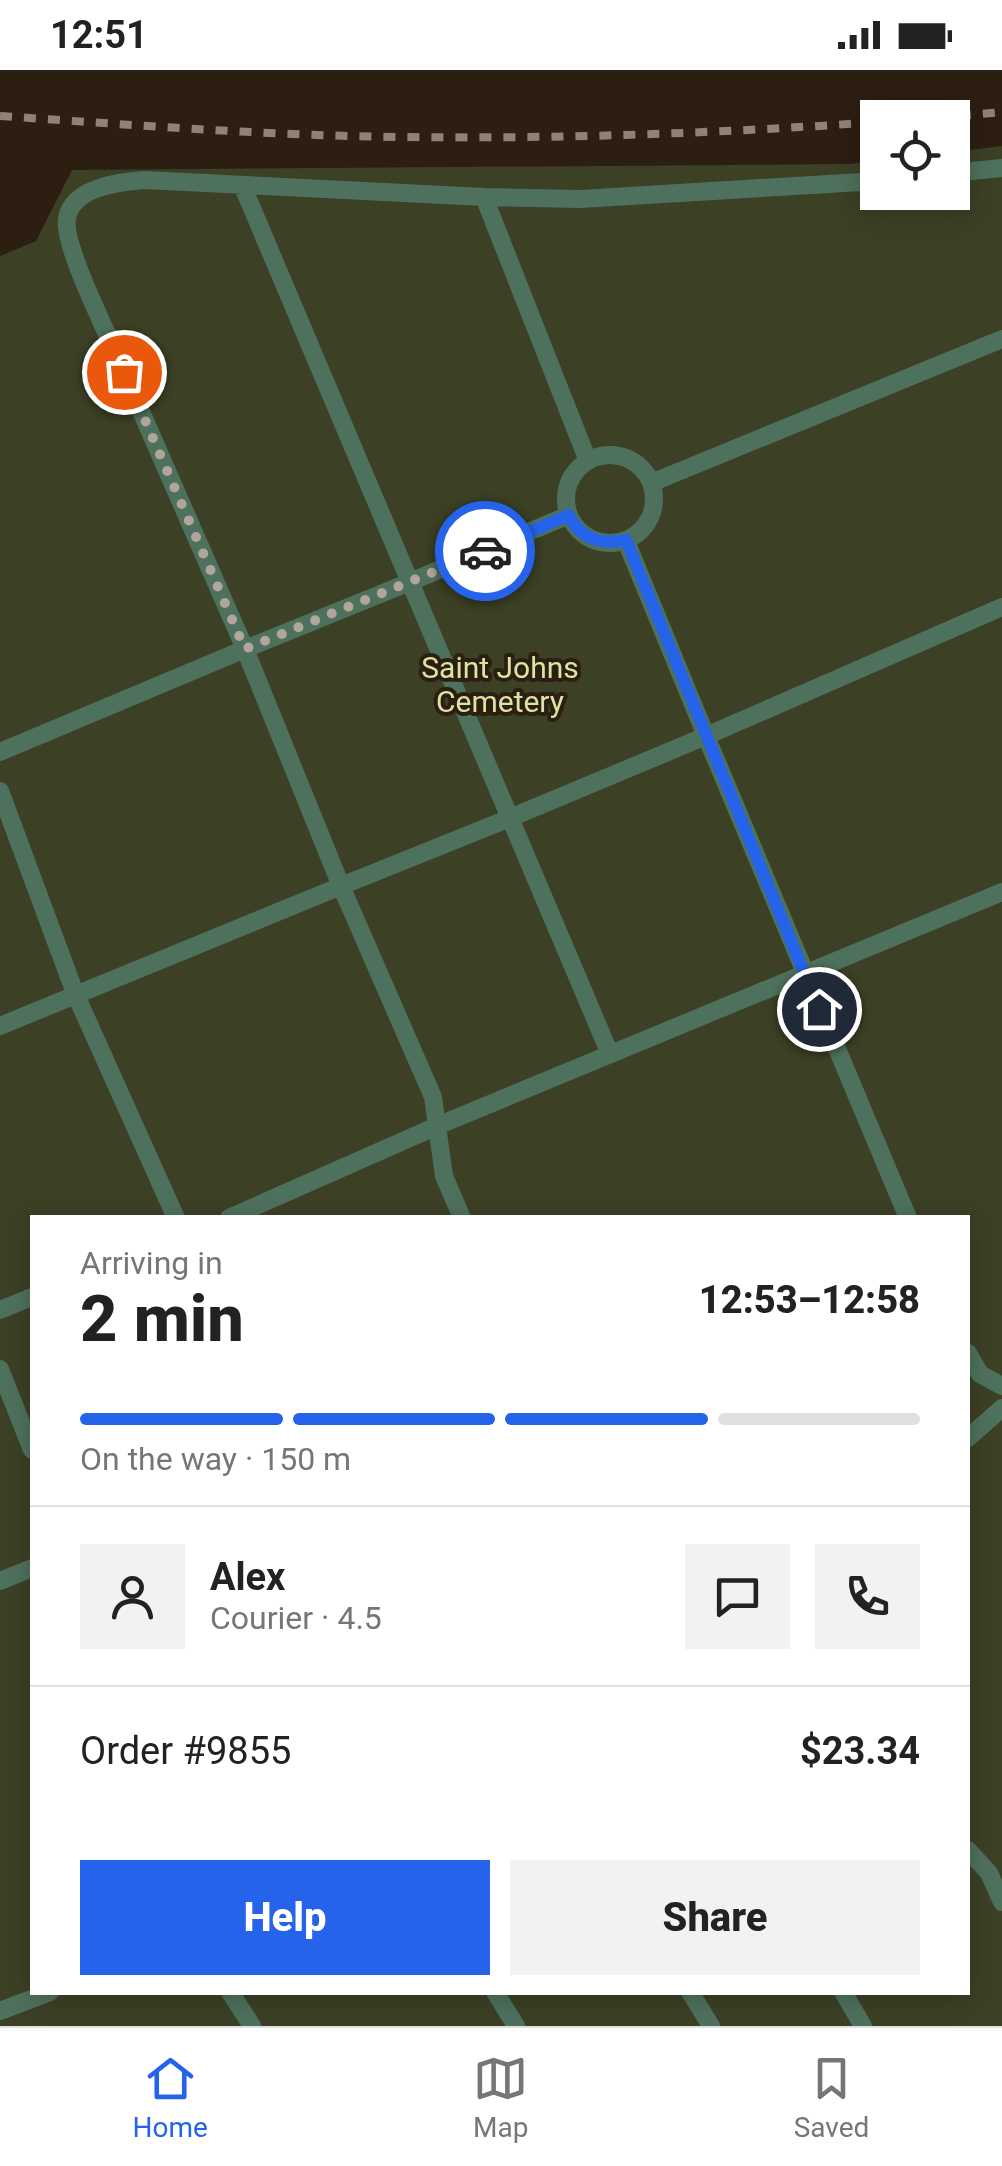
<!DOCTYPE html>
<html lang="en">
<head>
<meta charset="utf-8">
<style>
  :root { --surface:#fff; --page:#f2f2f2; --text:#222; --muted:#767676; --line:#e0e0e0; --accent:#2563eb }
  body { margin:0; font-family:Roboto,sans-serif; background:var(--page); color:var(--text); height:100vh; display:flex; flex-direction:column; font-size:38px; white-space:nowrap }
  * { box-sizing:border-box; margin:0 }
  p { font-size:32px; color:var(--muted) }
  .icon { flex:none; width:55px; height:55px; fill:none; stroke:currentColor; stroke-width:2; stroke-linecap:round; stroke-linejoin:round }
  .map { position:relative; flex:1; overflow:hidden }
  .details { position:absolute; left:30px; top:1145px; width:940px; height:780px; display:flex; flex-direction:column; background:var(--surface); border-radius:0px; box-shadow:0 5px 25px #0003 }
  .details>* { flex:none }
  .buttons { position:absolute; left:860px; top:30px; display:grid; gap:20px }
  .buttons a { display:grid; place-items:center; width:110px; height:110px; border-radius:0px; background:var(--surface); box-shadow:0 5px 25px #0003; font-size:50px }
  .pin { position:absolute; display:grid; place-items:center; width:85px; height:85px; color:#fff; margin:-42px; border:5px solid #fff; border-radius:50%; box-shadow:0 2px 10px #0007 }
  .courier { position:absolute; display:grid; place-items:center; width:100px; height:100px; margin:-50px; border:8px solid #2563eb; border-radius:50%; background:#fff; color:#222; box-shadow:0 2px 12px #0007 }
  .head em { font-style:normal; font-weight:800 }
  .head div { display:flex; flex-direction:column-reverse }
  .head { display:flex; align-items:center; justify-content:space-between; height:170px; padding:0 50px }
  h1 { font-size:65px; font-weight:800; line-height:75px }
  .bar { display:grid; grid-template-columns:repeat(4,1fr); gap:15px 10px; align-content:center; height:120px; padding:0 50px }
  .bar i { height:12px; border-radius:8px; background:var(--line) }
  .bar .active { background:var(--accent) }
  .bar p { grid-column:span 4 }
  .line { display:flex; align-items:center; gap:25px; padding:0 50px; border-top:2px solid var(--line) }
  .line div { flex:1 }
  .round { display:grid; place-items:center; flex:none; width:105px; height:105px; border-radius:0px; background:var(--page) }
  .cta { display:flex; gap:20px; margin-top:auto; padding:20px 50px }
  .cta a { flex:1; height:115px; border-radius:0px; background:var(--accent); color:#fff; font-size:40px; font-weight:800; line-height:115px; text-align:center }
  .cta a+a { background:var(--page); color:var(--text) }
  .status { display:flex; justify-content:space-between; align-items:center; height:70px; padding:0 50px; background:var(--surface); direction:ltr }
  .status svg { height:28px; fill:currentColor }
  .tabs { display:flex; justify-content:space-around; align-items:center; height:140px; border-top:2px solid var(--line); background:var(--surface); font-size:28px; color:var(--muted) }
  .tabs a { display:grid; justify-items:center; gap:5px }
  .tabs .active { color:var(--accent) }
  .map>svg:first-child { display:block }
  .green { fill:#3c4025; fill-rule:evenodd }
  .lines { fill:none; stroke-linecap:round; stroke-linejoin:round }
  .service { stroke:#4e715d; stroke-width:18 }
  .rail { stroke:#8f8378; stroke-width:8; stroke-dasharray:12 12; stroke-linecap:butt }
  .done { stroke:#b2a69c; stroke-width:10; stroke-dasharray:0 18 }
  .route { stroke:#2563eb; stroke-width:12 }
  .labels { text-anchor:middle; stroke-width:8; stroke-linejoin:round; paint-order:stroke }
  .park-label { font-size:30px; fill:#dae4a3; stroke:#2c1e11 }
</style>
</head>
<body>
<div class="status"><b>12:51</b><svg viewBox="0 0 49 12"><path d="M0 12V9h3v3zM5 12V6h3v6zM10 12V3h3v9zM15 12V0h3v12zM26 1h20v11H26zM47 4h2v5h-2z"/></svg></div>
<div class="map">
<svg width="1002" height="1956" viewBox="0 0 1002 1956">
  <rect width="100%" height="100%" fill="#2c1e11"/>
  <!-- green -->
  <path class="green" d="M1002,76V1956H0V186L36,171L72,100L849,94L877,91L878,122H952L953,82ZM32,1148H968V1922H32Z"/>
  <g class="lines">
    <!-- service -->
    <path class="service" d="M952,103L1002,98
      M243,117L410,512L569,445
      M484,127L588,391
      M566 429a44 44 0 1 1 88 0a44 44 0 1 1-88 0Z
      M651,413L1002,269
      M626,471L706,666L510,748L410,512L245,579C202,481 159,382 116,284C105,258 62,173 67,148C73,117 119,112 144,110L484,127L580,129L878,111
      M0,682L245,579L341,816L0,956
      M0,721L75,923L176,1148
      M610,984L510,748L341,816L433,1027L437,1056L1002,822
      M229,1148L437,1056L444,1106L462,1148
      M908,1148L706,666L1002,537
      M0,1240L32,1227
      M968,1283L980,1304L1002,1316
      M0,1299L32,1380
      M968,1368L1002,1338
      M0,1511L32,1498
      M968,1780L989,1803L1002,1832
      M230,1922L252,1956
      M495,1922L516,1956
      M690,1922L711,1956
      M843,1922L863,1956
      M0,1941L50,1922"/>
    <!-- rail -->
    <path class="rail" d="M0,46C136,55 272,66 408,67C565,69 721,63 878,52
      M935,48L1002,42"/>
  </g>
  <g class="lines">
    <!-- done -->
    <path class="done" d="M124,302L245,579L485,481"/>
    <!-- route -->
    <path class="route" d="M485,481L569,445C580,469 601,475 626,470L819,939"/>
  </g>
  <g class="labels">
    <!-- park labels -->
    <g class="park-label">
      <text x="500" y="608">Saint Johns<tspan x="500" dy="34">Cemetery</tspan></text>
    </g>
  </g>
</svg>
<div class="buttons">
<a><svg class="icon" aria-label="locate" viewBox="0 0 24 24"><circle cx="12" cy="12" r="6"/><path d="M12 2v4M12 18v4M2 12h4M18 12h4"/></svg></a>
</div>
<div class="pin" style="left:124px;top:302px;background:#ea580c"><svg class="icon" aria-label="bag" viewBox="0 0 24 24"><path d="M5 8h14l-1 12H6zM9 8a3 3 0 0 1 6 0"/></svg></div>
<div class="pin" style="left:819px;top:939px;background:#1f2937"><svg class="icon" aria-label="home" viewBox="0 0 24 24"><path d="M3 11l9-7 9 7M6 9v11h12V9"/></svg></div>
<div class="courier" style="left:485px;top:481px"><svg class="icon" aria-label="car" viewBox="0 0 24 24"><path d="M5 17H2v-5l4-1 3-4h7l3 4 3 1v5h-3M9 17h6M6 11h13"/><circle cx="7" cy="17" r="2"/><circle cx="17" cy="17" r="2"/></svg></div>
<section class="details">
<div class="head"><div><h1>2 min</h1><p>Arriving in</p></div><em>12:53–12:58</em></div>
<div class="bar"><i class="active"></i><i class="active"></i><i class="active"></i><i></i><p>On the way · 150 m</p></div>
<div class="line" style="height:180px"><a class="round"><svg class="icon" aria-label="person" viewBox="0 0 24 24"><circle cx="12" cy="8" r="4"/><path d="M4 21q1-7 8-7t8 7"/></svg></a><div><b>Alex</b><p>Courier · 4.5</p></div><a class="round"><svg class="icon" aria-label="chat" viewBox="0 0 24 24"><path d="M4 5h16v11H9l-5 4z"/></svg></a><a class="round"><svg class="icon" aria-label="phone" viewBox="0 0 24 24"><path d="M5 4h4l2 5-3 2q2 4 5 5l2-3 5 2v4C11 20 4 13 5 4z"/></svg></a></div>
<div class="line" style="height:130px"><div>Order #9855</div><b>$23.34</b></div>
<div class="cta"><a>Help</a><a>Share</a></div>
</section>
</div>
<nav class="tabs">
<a class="active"><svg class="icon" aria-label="home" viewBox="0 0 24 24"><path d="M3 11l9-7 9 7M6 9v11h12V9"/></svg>Home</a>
<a><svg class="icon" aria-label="map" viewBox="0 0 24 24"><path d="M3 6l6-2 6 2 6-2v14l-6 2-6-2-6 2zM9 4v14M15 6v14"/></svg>Map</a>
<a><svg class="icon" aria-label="saved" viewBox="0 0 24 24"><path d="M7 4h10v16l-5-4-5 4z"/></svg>Saved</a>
</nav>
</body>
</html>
